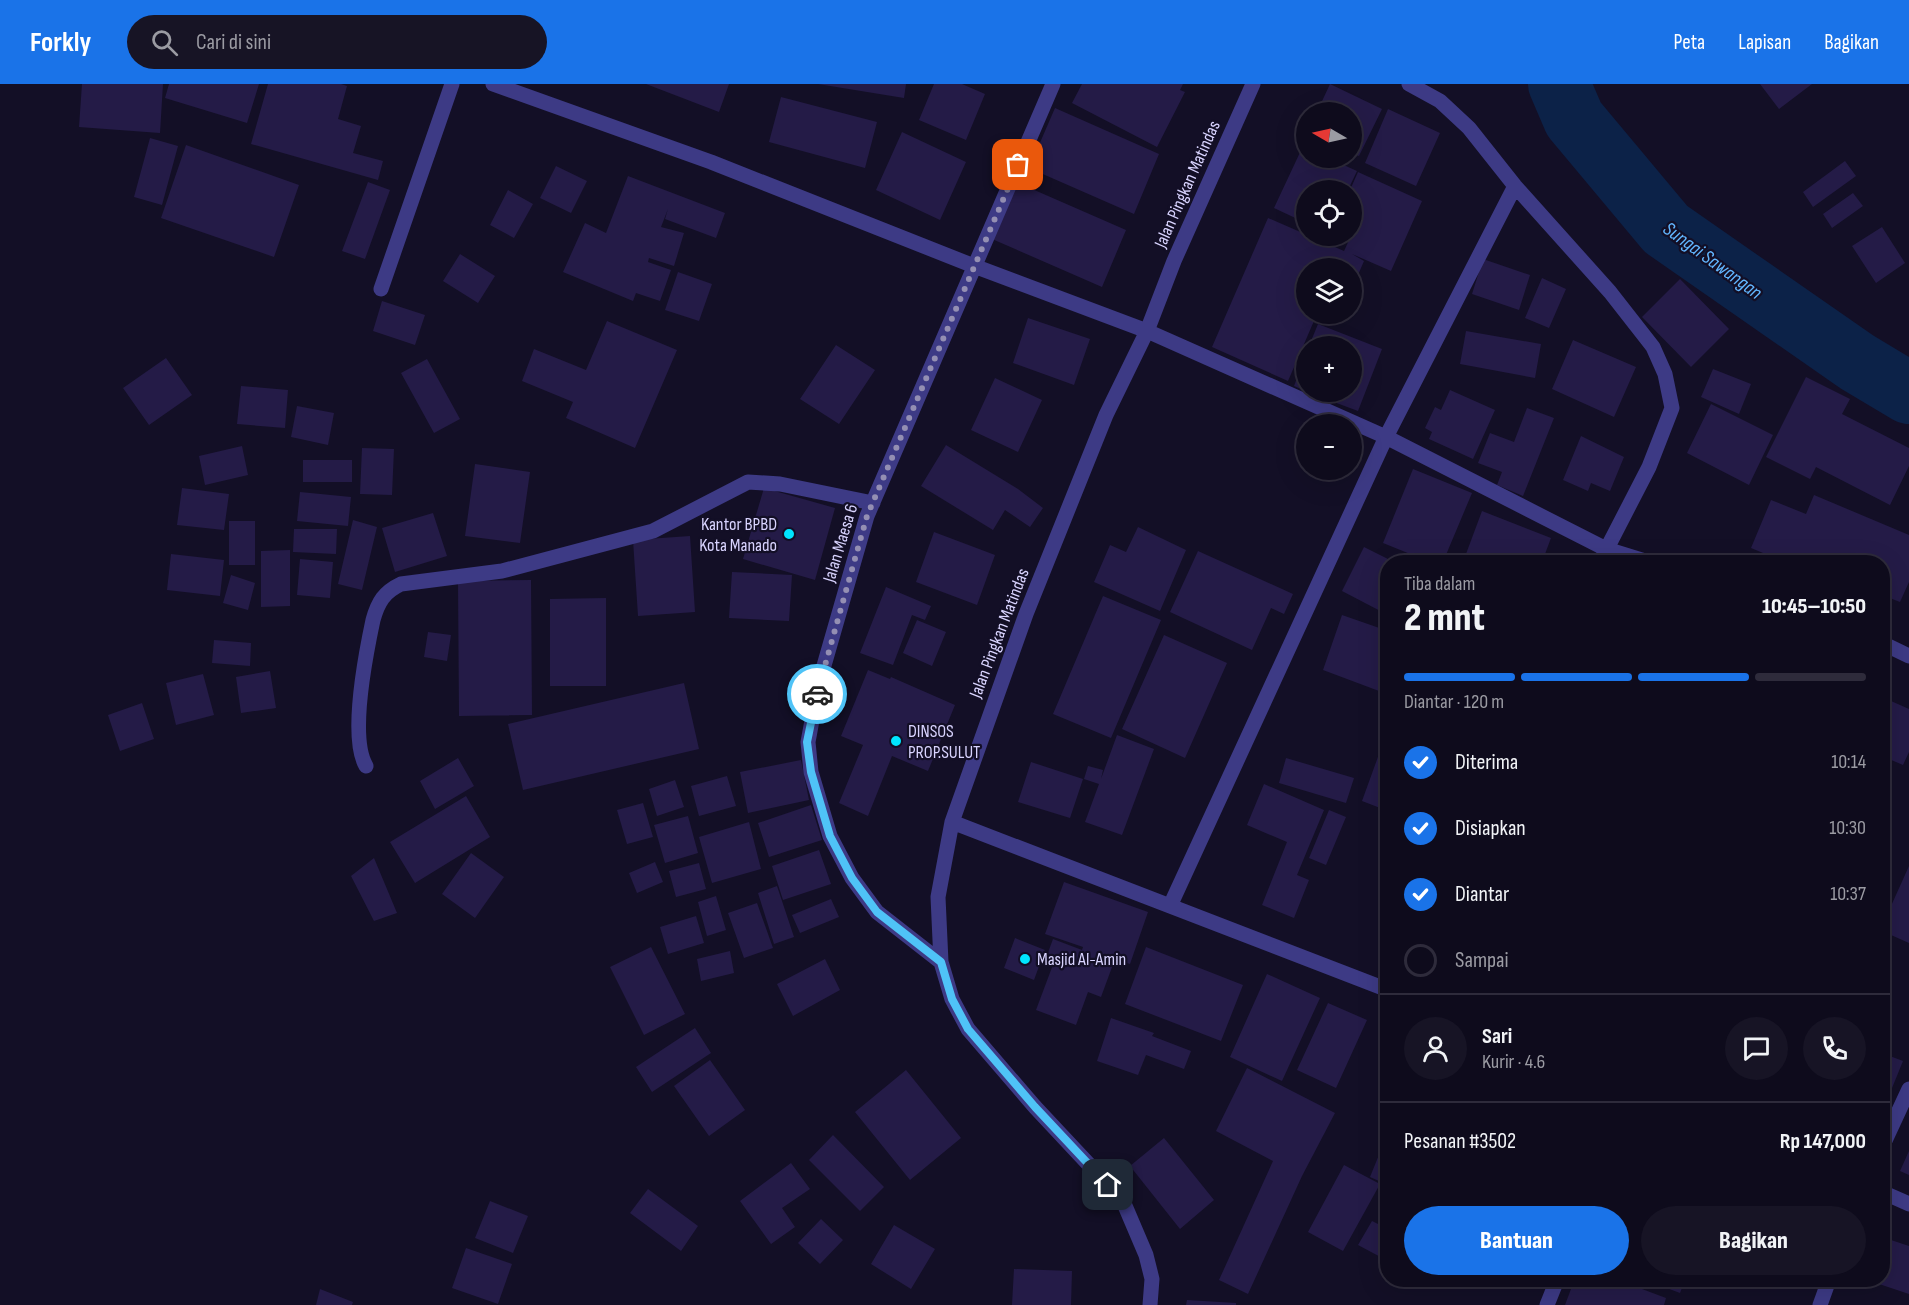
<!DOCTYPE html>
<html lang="id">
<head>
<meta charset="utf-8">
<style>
  :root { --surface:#0e0b1c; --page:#171425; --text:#f1f3f6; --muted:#9b9ba3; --line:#2e2b3b; --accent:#1a73e8 }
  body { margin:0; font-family:"Sofia Sans Condensed",sans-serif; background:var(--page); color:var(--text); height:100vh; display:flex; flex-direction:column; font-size:22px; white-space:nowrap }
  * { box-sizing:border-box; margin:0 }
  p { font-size:20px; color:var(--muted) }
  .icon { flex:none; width:33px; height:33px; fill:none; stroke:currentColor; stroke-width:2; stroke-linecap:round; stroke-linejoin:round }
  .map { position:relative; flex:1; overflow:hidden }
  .side { position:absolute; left:1380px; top:471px; width:510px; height:732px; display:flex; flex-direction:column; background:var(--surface); border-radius:24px; box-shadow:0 6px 24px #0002,0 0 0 2px var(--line) }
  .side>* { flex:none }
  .needle { width:39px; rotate:279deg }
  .fabs { position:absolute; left:1296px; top:18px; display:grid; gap:12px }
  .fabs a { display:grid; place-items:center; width:66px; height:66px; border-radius:50%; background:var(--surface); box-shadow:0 6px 24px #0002,0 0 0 2px var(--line); font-size:30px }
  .pin { position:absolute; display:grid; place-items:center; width:51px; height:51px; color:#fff; margin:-26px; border-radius:12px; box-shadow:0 3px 9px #0006 }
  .courier { position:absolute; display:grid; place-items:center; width:60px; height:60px; margin:-30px; border:4px solid #4fc3f7; border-radius:50%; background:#fff; color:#222; box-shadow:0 2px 8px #0007 }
  .head em { font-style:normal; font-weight:800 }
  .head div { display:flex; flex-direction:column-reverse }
  .head { display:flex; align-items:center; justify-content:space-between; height:102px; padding:0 24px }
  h1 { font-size:39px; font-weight:800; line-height:45px }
  .bar { display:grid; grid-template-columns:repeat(4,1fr); gap:9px 6px; align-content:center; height:72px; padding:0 24px }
  .bar i { height:8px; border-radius:4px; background:var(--line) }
  .bar .on { background:var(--accent) }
  .bar p { grid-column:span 4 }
  .line { display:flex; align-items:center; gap:15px; padding:0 24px; border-top:2px solid var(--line) }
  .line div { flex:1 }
  .round { display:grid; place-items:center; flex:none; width:63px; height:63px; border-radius:32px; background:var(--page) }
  ol { padding:0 24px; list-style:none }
  li { display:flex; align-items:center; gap:18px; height:66px }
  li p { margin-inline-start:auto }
  li .icon { padding:6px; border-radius:50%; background:var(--accent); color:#fff; stroke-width:4 }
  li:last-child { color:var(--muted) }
  li i { width:33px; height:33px; border:3px solid var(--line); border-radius:50% }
  .button { display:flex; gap:12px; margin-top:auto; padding:12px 24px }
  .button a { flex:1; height:69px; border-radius:36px; background:var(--accent); color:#fff; font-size:24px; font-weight:800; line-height:69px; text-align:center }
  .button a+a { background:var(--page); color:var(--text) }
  header { display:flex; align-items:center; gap:36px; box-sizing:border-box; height:84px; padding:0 30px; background:var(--accent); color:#fff }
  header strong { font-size:28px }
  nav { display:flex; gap:33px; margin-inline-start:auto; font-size:21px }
  .search { width:420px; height:54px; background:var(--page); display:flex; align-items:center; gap:15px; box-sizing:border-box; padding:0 21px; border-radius:33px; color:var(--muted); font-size:22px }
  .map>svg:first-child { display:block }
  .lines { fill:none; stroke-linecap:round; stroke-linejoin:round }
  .river { stroke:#0c2248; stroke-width:62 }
  .building { fill:#241b47 }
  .minor { stroke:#3d3a85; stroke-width:15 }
  .done { stroke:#948fb3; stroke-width:6; stroke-dasharray:0 10.8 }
  .route { stroke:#4fc3f7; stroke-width:8 }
  .poi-dot { fill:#00e5ff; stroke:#130f26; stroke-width:2 }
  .labels { text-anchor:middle; stroke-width:4.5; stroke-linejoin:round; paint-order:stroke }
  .street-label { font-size:18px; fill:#d9d4ff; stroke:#130f26 }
  .poi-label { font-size:18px; fill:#d9d4ff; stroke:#130f26; text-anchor:start }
  .water-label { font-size:20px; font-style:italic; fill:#62b6ff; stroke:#130f26 }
</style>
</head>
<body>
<header>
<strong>Forkly</strong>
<div class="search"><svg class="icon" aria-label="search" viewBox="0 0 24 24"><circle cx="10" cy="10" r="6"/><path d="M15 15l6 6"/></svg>Cari di sini</div>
<nav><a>Peta</a><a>Lapisan</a><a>Bagikan</a></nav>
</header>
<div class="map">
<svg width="1909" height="1221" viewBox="0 0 1909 1221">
  <rect width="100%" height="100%" fill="#130f26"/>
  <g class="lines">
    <!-- river -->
    <path class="river" d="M1559,0L1574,35L1666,145L1857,278L1909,309"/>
  </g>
  <!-- building -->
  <path class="building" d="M82,0H163L160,49L79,43Z
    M169,0H259L247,39L165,14Z
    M268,0H341L347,2L338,35L361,42L353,69L383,77L378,96L251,60Z
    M646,0H729L719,28Z
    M818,0H906L904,14Z
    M934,0H962L985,10L966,56L919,36Z
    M1082,0H1183L1180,6L1185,8L1157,63L1072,19Z
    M1330,0L1382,25L1359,72L1352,69V28H1317Z
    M1760,0H1812L1779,25Z
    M781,13L877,38L865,84L769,58Z
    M1055,24L1159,70L1134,130L1029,84Z
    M1388,25L1440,49L1416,102L1365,79Z
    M902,48L966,78L940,136L876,106Z
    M150,54L178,62L162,121L134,113Z
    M186,61L299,101L274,173L161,134Z
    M1303,62L1306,64V74H1328L1357,87L1348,106H1306V139L1274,124Z
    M1845,77L1856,92L1813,123L1803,108Z
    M556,82L587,97L571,129L540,114Z
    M1358,88L1422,117L1391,187L1352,170L1364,177L1352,205V184H1306V230H1317L1288,297L1212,263L1268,134L1344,167L1357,139L1352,136V106H1350Z
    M628,92L725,129L716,154L665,135L668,125L661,143L684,149L674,182L649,174L648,178L671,186L660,217L636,209L633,217L563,188L585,139L606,149Z
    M368,98L390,106L365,175L342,167Z
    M1016,98L1126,146L1102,203L992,155Z
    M508,106L533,120L514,154L490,141Z
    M1853,109L1863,122L1832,144L1823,130Z
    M1882,143L1905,179L1876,199L1852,162Z
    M460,170L495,192L478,219L443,197Z
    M1483,175L1530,191L1519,226L1472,210Z
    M678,188L712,200L699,237L665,226Z
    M1542,194L1566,205L1549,244L1525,234Z
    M1680,195L1729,245L1691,283L1642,233Z
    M382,217L425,231L415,261L373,247Z
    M1321,230H1341L1337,237Z
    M1028,234L1090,255L1074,301L1013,279Z
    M607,237L677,266L635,364L566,334L573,318L522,297L534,265L586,286Z
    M1318,240L1382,265L1358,327L1307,308H1352V262H1309Z
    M1466,247L1541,260L1535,294L1460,280Z
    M1573,256L1636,283L1614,333L1552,305Z
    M836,261L875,286L839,340L800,315Z
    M1306,270V307L1294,302Z
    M166,274L192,311L149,341L123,304Z
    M427,275L460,335L434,349L401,289Z
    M1713,285L1751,300L1739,330L1701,313Z
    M1806,293L1850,315L1842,330L1909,364V382L1890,421L1816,383L1810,395L1766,373Z
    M995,294L1042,316L1018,368L971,346Z
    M241,302L288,306L285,344L237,340Z
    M1450,306L1495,326L1473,375L1429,355L1432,348L1425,344L1435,323L1441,326Z
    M1711,320L1773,351L1749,401L1687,369Z
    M297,322L334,329L328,361L291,353Z
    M1527,324L1554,334L1523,412L1497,401L1502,388L1478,379L1490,349L1514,358Z
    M1581,352L1624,373L1610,407L1591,399L1588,407L1563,396Z
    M946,361L1018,405L1043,424L1030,443L1005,426L993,446L921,402Z
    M242,362L248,391L205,401L199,372Z
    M362,364L394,365L392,411L360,410Z
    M303,376H352V398H303Z
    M475,380L530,388L520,459L465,452Z
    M1413,385L1472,409L1443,478H1430L1383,459Z
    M182,404L229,410L224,446L177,441Z
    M764,404L835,424L815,496L743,475Z
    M300,408L351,413L348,442L297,437Z
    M1814,411L1909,451V498L1900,518L1882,511V478H1813L1795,471L1792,478H1785L1751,464L1771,416L1806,430Z
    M1482,427L1551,454L1542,478H1463Z
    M433,429L447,472L395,488L382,444Z
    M353,436L377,443L362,506L338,500Z
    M229,437H255V481H229Z
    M1138,443L1186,466L1160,527L1094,498L1110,461L1126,468Z
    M294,445H337L336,470L293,468Z
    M934,448L995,471L977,521L916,498Z
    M690,452L695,528L638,532L633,456Z
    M1364,463L1394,478H1388V531L1342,507Z
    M290,466V522L261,523V467Z
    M1198,467L1293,510L1284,530L1271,524L1252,566L1170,528Z
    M171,470L224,476L220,512L167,506Z
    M300,475L333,478L330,514L297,511Z
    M732,488L792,491L789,537L729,534Z
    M231,491L255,499L248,526L223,519Z
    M531,496L532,631L459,632L458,497Z
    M886,503L931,522L925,536L912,531L893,581L860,569Z
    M1103,512L1161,536L1111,654L1053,630Z
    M606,514V602H550V515Z
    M1342,531L1388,547V583L1379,607L1323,586Z
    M917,536L946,548L932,582L903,569Z
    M428,548L451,551L447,577L424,573Z
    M1164,551L1227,579L1185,674L1122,645Z
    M214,556L251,559L250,582L212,579Z
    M868,586L890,595L891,593L955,621L928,687L892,672L868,732L839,719L863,661L841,652Z
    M270,587L276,624L241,629L236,593Z
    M203,590L214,631L176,641L166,599Z
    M684,599L699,665L523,706L508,640Z
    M1882,613L1909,625V668L1903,681L1882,672Z
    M142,619L154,655L120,667L108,631Z
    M1387,648H1388V727L1362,717Z
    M1117,651L1154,665L1122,751L1085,738L1099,700L1084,695L1088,682L1103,686L1101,695Z
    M458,674L474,702L435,725L420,697Z
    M1286,674L1354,694L1346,719L1279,699Z
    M801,676L809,716L748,729L740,688Z
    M1031,678L1083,695L1070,734L1018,718Z
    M727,692L736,722L699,732L691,702Z
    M675,696L684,723L657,732L649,705Z
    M1264,700L1324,726L1297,791L1309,796L1294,834L1262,821L1287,758L1247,741Z
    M466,712L490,753L415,799L390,758Z
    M643,719L653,753L627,760L617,726Z
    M811,721L822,756L769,773L758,739Z
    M1329,726L1346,733L1326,781L1309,774Z
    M688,732L698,769L665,779L654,741Z
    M749,738L761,785L712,799L699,753Z
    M819,766L831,800L783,816L772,782Z
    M471,769L504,793L475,834L442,810Z
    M374,774L397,829L374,837L351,792Z
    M655,778L663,798L637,809L629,789Z
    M699,779L706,805L676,813L669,787Z
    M1909,782V859L1882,847V842Z
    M1064,798L1148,828L1130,880L1115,875L1101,913L1088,908L1076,941L1036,926L1054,878L1046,874L1053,855L1082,866L1083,863L1045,850Z
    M777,802L794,853L774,860L758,809Z
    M716,812L726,846L707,852L698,818Z
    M831,815L839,833L800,849L792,831Z
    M757,819L773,864L744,874L728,829Z
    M696,832L704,859L668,870L660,843Z
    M1015,854L1045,866L1034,896L1004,884Z
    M651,863L685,930L644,951L610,883Z
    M1146,863L1243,901L1221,957L1125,920Z
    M730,867L734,889L701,897L697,875Z
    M825,875L840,906L793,932L777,900Z
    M1267,890L1320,914L1282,997L1230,973Z
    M1328,919L1367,936L1336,1004L1297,986Z
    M1111,934L1154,949L1152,952L1191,967L1184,985L1146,971L1138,991L1097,977Z
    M695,944L711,969L652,1008L636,983Z
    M1882,969L1903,977L1890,1009L1882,1006Z
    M710,976L745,1026L709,1052L674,1002Z
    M1247,984L1335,1029L1302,1092L1248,1210L1219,1196L1273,1077L1216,1047Z
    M906,986L961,1054L910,1096L855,1028Z
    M833,1051L884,1103L860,1127L809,1076Z
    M1387,1051H1388V1101L1370,1093Z
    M1164,1054L1214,1116L1180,1145L1130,1082Z
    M1909,1067V1091L1900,1087Z
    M791,1079L810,1105L782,1124L795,1143L771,1160L740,1117Z
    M1344,1081L1380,1100L1343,1167L1308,1148Z
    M648,1105L698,1142L681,1167L630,1129Z
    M490,1117L528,1132L513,1169L475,1154Z
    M821,1135L843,1156L820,1180L798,1159Z
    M1372,1137L1388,1145V1177L1358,1161Z
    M894,1141L935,1165L911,1205L871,1180Z
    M1891,1156L1909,1162V1210L1876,1199L1877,1196H1882V1179Z
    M466,1164L512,1180L498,1220L452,1204Z
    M1014,1185L1072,1187L1071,1221H1012Z
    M1588,1196H1618L1666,1214L1664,1221H1565L1574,1197L1586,1201Z
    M1645,1196H1685L1680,1209Z
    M320,1205L353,1218L352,1221H316Z
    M1187,1216L1236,1219V1221H1186Z"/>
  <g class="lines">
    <!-- minor -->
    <path class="minor" d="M493,0L711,78L974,182L1147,247L1386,353L1606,465L1648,478
      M1409,0L1440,17L1469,44L1515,102L1610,208L1653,263L1665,290L1672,324L1649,383L1600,478
      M381,205L452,0
      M1882,559L1909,572
      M366,682C349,653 366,569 373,536C378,518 384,508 401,500L502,487L653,447L748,398L780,400L873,419
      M952,738L1388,906
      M1170,822L1386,353L1515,102
      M941,878L877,828L852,794L830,752L811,688L808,658L819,599L867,432L1053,0
      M1882,1063L1909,1005
      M1882,1108L1909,1120
      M1150,1221L1152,1195L1146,1171L1123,1117L1035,1023L968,945L952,915L941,878L938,813L952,738L1026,530L1106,331L1147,247L1174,177L1253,0
      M1547,1221L1557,1196
      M1820,1221L1829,1196"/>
  </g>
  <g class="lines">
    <!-- done -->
    <path class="done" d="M817,610L867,432L1018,81"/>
    <!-- route -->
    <path class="route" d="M817,610L807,658L811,688L830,752L852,794L877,828L941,878L952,915L968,945L1035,1023L1108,1101"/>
  </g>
  <!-- markers -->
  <g class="poi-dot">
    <circle cx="789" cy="450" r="6"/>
    <circle cx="896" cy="657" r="6"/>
    <circle cx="1025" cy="875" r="6"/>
  </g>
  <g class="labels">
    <!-- street labels -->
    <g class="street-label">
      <text transform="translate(1187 100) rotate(-66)" y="6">Jalan Pingkan Matindas</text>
      <text transform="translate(840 459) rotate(-73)" y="6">Jalan Maesa 6</text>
      <text transform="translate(999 549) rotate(-69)" y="6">Jalan Pingkan Matindas</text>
    </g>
    <!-- poi labels -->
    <g class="poi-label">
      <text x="777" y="446" text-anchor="end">Kantor BPBD<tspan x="777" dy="21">Kota Manado</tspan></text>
      <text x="908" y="653">DINSOS<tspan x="908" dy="21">PROP.SULUT</tspan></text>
      <text x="1037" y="881">Masjid Al-Amin</text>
    </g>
    <!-- water labels -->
    <g class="water-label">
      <text transform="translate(1713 176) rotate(36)" y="7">Sungai Sawangan</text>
    </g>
  </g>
</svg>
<div class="fabs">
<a><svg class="needle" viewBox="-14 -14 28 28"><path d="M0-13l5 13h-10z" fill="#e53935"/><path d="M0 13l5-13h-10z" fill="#9b9ba3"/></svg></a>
<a><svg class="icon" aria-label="locate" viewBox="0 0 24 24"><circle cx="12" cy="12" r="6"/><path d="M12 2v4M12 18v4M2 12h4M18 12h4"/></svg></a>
<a><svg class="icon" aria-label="layers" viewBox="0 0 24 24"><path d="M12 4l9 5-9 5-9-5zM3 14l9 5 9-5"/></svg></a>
<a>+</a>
<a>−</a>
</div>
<div class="pin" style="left:1018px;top:81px;background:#ea580c"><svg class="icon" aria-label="bag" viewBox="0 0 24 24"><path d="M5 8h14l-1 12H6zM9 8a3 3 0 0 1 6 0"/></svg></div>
<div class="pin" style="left:1108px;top:1101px;background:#1f2937"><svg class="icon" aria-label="home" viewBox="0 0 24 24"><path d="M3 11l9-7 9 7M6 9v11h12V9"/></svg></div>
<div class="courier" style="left:817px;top:610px"><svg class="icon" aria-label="car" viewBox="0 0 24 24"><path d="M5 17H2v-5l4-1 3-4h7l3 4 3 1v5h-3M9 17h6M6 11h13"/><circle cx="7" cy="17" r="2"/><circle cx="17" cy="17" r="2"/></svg></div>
<section class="side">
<div class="head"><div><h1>2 mnt</h1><p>Tiba dalam</p></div><em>10:45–10:50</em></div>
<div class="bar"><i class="on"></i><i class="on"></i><i class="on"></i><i></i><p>Diantar · 120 m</p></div>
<ol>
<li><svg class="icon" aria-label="check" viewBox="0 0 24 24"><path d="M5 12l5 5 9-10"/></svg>Diterima<p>10:14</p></li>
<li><svg class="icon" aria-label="check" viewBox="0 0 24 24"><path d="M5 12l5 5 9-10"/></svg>Disiapkan<p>10:30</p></li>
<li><svg class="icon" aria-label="check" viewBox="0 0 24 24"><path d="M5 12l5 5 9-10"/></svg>Diantar<p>10:37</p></li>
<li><i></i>Sampai</li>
</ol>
<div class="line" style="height:108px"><a class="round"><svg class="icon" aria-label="person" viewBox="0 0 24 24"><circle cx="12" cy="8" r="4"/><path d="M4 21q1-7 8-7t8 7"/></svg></a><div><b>Sari</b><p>Kurir · 4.6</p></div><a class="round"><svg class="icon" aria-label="chat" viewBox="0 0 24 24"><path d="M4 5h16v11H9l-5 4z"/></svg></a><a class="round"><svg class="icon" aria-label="phone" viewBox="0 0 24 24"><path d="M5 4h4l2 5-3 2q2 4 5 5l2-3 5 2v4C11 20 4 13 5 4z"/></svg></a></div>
<div class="line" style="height:78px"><div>Pesanan #3502</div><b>Rp 147,000</b></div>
<div class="button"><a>Bantuan</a><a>Bagikan</a></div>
</section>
</div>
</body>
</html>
